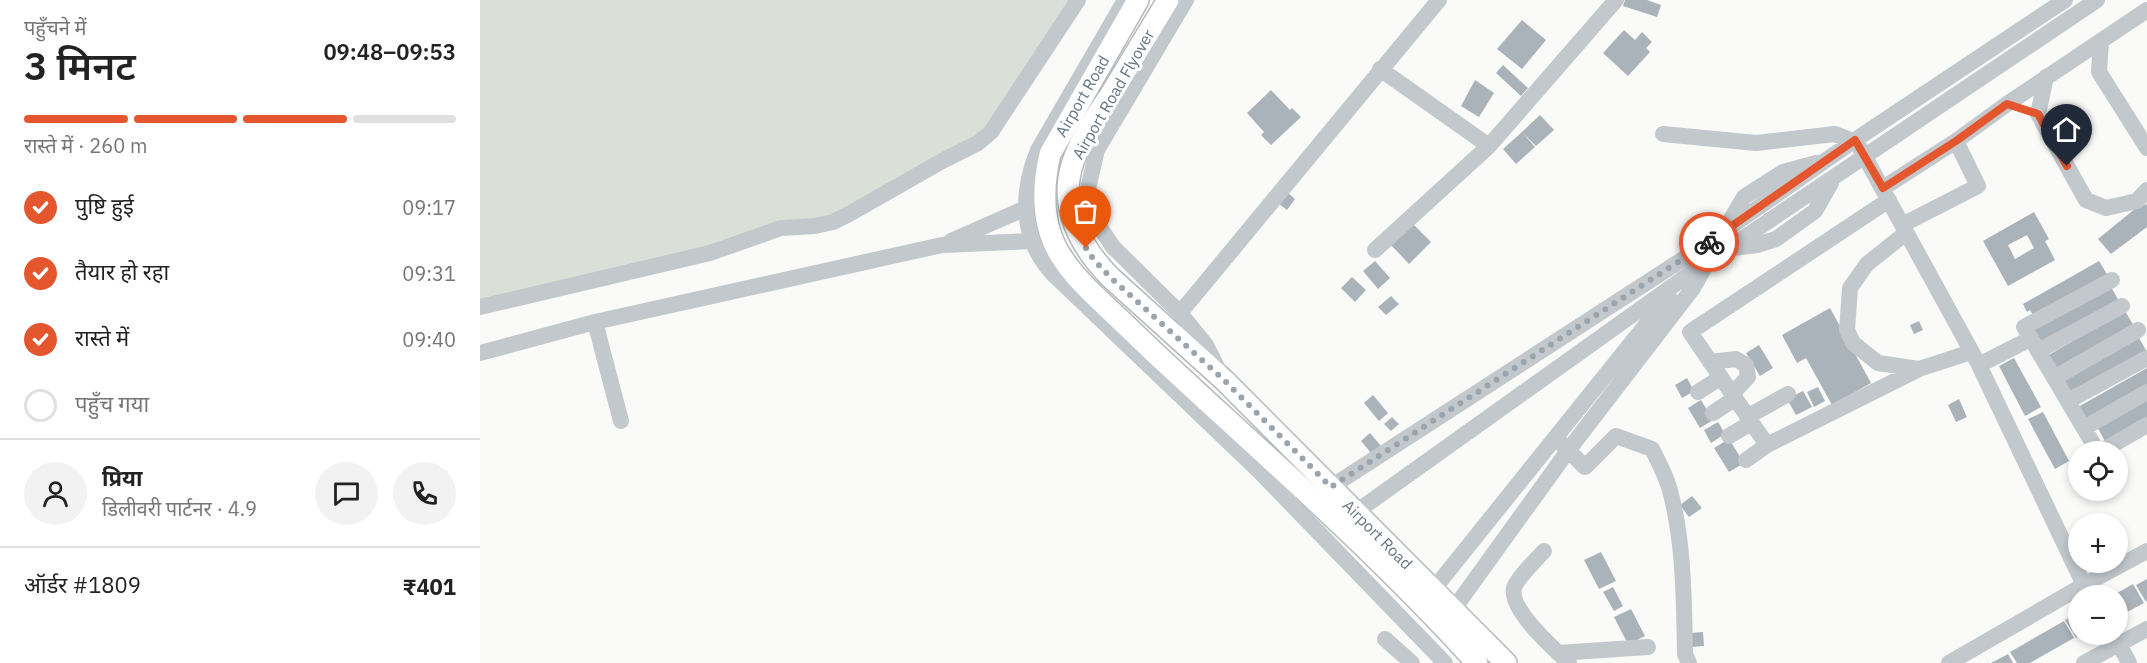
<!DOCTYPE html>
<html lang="hi">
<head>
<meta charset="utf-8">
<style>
  :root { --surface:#fff; --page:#f2f2f2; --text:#222; --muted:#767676; --line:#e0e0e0; --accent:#e4572e }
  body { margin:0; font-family:"IBM Plex Sans","Noto Sans Devanagari",sans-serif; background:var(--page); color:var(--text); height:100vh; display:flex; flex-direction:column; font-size:22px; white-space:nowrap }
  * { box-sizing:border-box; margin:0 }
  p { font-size:20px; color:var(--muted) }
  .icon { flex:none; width:33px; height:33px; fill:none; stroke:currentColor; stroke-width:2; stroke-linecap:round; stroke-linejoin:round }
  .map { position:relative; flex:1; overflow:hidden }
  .details { display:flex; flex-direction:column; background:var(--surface); width:480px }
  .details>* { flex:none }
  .fabs { position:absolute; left:1588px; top:441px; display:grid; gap:12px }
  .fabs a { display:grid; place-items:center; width:60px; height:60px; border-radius:50%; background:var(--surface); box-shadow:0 3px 9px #0003; font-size:30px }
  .pin { position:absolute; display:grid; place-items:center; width:51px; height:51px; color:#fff; margin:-62px -26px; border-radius:50% 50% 50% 0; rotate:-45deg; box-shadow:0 0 6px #0007 }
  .pin .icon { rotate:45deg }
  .courier { position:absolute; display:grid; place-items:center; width:60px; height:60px; margin:-30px; border:4px solid #e4572e; border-radius:50%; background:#fff; color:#222; box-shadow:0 2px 8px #0007 }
  .overview em { font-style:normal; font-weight:600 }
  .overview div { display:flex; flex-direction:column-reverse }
  .overview { display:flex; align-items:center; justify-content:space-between; height:102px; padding:0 24px }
  h1 { font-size:39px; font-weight:600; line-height:45px }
  .bar { display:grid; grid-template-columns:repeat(4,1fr); gap:9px 6px; align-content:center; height:72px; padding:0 24px }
  .bar i { height:8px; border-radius:4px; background:var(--line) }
  .bar .active { background:var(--accent) }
  .bar p { grid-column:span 4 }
  .line { display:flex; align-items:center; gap:15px; padding:0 24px; border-top:2px solid var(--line) }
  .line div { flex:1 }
  .round { display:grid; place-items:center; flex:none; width:63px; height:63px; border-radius:32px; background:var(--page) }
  ol { padding:0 24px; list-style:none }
  li { display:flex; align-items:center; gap:18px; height:66px }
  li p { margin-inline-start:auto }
  li .icon { padding:6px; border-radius:50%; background:var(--accent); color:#fff; stroke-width:4 }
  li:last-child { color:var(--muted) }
  li i { width:33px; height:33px; border:3px solid var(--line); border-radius:50% }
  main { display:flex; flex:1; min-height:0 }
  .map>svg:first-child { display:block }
  .green { fill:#dadfd7 }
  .building { fill:#aab3b9; fill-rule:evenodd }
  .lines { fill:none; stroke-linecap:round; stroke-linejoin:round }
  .major-casing { stroke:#b5babe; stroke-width:24 }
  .minor { stroke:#c3c8cc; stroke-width:16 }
  .major { stroke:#fff; stroke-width:21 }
  .done { stroke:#99a4ac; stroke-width:6; stroke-dasharray:0 10.8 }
  .route { stroke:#e4572e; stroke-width:8 }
  .labels { text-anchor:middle; stroke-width:6; stroke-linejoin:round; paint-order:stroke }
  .street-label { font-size:16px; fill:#657683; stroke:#fff }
</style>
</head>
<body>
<main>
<section class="details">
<div class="overview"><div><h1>3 मिनट</h1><p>पहुँचने में</p></div><em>09:48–09:53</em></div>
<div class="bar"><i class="active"></i><i class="active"></i><i class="active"></i><i></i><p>रास्ते में · 260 m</p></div>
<ol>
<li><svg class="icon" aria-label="check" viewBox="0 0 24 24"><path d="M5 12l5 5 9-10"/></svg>पुष्टि हुई<p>09:17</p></li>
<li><svg class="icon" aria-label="check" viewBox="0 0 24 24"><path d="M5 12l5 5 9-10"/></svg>तैयार हो रहा<p>09:31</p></li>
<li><svg class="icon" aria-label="check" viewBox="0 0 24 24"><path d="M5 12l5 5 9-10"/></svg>रास्ते में<p>09:40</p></li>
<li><i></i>पहुँच गया</li>
</ol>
<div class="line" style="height:108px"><a class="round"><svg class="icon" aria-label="person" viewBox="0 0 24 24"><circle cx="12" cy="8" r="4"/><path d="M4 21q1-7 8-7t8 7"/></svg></a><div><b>प्रिया</b><p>डिलीवरी पार्टनर · 4.9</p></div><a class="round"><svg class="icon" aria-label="chat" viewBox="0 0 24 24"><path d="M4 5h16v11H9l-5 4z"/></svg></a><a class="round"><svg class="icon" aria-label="phone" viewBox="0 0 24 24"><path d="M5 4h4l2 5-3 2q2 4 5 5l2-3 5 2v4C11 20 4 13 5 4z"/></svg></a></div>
<div class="line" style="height:78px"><div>ऑर्डर #1809</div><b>₹401</b></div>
</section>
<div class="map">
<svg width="1667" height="663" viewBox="0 0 1667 663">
  <rect width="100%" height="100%" fill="#fafaf8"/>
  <!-- green -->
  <path class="green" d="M0,0H590L506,126L490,141L370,209L225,250L0,301Z"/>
  <!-- building -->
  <path class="building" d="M1145,0H1167L1181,5L1177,17L1143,6Z
    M1042,20L1066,40L1042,69L1017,49Z
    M1144,30L1155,40L1162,32L1172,42L1166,48L1170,52L1148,76L1123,53Z
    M1023,65L1048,88L1041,96L1016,73Z
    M995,80L1014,93L999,117L981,106Z
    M791,90L810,110L812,108L821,117L791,145L781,135L784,132L767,113Z
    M1060,115L1074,130L1056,146L1042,132Z
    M1042,132L1055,147L1036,164L1023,149Z
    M807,192L815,199L807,210L798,203Z
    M1667,204V227L1631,254L1618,239L1656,208Z
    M1554,212L1569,239L1565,241L1575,260L1528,286L1503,241ZM1547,235L1554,248L1535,259L1528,245Z
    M932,223L951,242L929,264L910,244Z
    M895,261L910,278L898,289L883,271Z
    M1619,261L1628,276L1555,318L1550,310L1547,312L1543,304Z
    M872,277L886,290L875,302L861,288Z
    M1631,287L1639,301L1560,346L1552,331Z
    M911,296L919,304L906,315L898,307Z
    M1350,308L1391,383L1352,405L1326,358L1317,363L1302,335Z
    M1645,311L1654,326L1575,371L1567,356Z
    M1439,321L1443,330L1434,334L1430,325Z
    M1659,338L1667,352L1591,396L1582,381Z
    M1279,345L1293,368L1280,376L1266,353Z
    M1534,358L1561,407L1545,416L1519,366Z
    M1667,368V387L1606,422L1598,407Z
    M1207,378L1214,391L1202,398L1195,385Z
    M1338,387L1345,401L1334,407L1327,392Z
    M1323,391L1332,407L1316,415L1307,399Z
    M893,395L908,413L899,421L884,403Z
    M1667,398V419L1625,441L1616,425Z
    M1479,399L1487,417L1476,422L1468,405Z
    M1221,400L1233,420L1220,428L1208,408Z
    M1563,412L1589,461L1575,469L1548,419Z
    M912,417L919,424L911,431L904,424Z
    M1238,422L1245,434L1231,443L1224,430Z
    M890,433L901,446L892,454L881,441Z
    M1249,439L1264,463L1249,472L1234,448Z
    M1212,496L1222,508L1209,517L1200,505Z
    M1121,552L1136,581L1119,589L1104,560Z
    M1667,579V601L1666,602L1656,585Z
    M1653,584L1664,603L1638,617V596H1632Z
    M1133,587L1143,606L1134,611L1123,592Z
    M1151,609L1165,636L1148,644L1134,617Z
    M1599,612V634H1603L1596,638L1585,620Z
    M1584,621L1594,638L1550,663H1537L1530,652Z
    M1223,632L1224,646L1212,647L1211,633Z
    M1528,654L1533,663H1511Z"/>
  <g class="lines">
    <defs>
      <g id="major">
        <path d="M658,0L570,154C562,189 561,228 583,259C596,279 615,296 632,312C664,343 696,373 729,403C821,487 913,570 997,663"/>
        <path id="s1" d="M688,0C669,31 650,63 631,94C617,115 601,137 593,162C578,206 600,246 630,277L744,380L1026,663"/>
      </g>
    </defs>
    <!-- major casing -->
    <use href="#major" class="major-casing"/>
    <!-- minor -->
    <path class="minor" d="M645,0L558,150C540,194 540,239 574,275L779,471L965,663
      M706,0L617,150L607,193L611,214L633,247L700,313L726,345L740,373
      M1621,41L1619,72L1667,148
      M900,69L1009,146
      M1566,77L1558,114L1606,200L1626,208L1657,201L1667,190
      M1183,134L1276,143L1355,134L1373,141
      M1380,148L1499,365L1604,585
      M1403,188L1476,141L1527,104L1667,10
      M1422,225L1498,186L1476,141
      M1245,229L1264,197L1303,172L1336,163
      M1426,233L1387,264L1370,288L1367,330L1373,343L1398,363L1439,369L1491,352
      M471,241L546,208
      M1253,248L1277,245L1296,239L1335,211L1351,183
      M895,250L1009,146L1136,0
      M0,307L230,253L301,228L335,226L353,222L369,214L464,160L498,143L511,132L598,0
      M700,313L959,0
      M115,322L141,421
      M1558,351L1642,306
      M0,353L115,322L462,245L552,241
      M1230,362L1256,359L1266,365L1268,377L1252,394
      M1499,365L1550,339
      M1574,378L1658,330
      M1218,392L1240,378
      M1588,401L1667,358
      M1233,413L1254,399
      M1267,417L1308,394
      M1604,428L1667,392
      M1249,436L1271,423
      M1082,444L1105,467L1136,436L1172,449C1178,461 1185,474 1189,487C1204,539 1204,600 1205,654L1209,663
      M1287,445L1210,332L1409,200
      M1618,452L1544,327L1632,280
      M1620,452L1667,425
      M1266,460L1287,445L1439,369
      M851,487L1217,250L1375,140L1585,0
      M876,512L1201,280L1617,0
      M1064,551C1056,560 1037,578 1034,588C1029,610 1075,650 1089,663
      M953,590L1189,296
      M973,610L1090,448L1213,288L1226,265
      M905,639L932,663
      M1639,644L1649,663
      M1078,653L1168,647
      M1469,663L1604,585L1667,551
      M1604,663L1667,629"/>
    <!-- major -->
    <use href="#major" class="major"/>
  </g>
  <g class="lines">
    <!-- done -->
    <path class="done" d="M606,248L614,260L630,277L744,380L851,487L1229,242"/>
    <!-- route -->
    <path class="route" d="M1229,242L1375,140L1403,188L1476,141L1527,104L1558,114L1587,166"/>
  </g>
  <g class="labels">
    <!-- street labels -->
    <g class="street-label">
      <text transform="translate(633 94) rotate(-60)" y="6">Airport Road Flyover</text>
      <text transform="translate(602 96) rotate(-60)" y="6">Airport Road</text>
      <text dy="6" stroke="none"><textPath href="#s1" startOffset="687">Airport Road</textPath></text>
    </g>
  </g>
</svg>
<div class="fabs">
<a><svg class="icon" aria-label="locate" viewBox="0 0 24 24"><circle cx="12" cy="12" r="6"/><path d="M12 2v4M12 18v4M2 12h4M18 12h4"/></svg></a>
<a>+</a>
<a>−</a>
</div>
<div class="pin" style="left:606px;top:248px;background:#ea580c"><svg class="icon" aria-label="bag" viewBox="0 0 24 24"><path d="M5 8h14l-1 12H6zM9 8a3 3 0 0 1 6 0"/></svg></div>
<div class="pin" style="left:1587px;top:166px;background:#1f2937"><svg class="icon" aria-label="home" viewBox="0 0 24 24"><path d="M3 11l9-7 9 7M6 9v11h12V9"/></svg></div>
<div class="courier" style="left:1229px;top:242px"><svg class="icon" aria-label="bike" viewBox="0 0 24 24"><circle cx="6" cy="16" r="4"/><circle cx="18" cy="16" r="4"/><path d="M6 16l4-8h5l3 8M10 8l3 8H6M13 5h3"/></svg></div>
</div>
</main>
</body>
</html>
